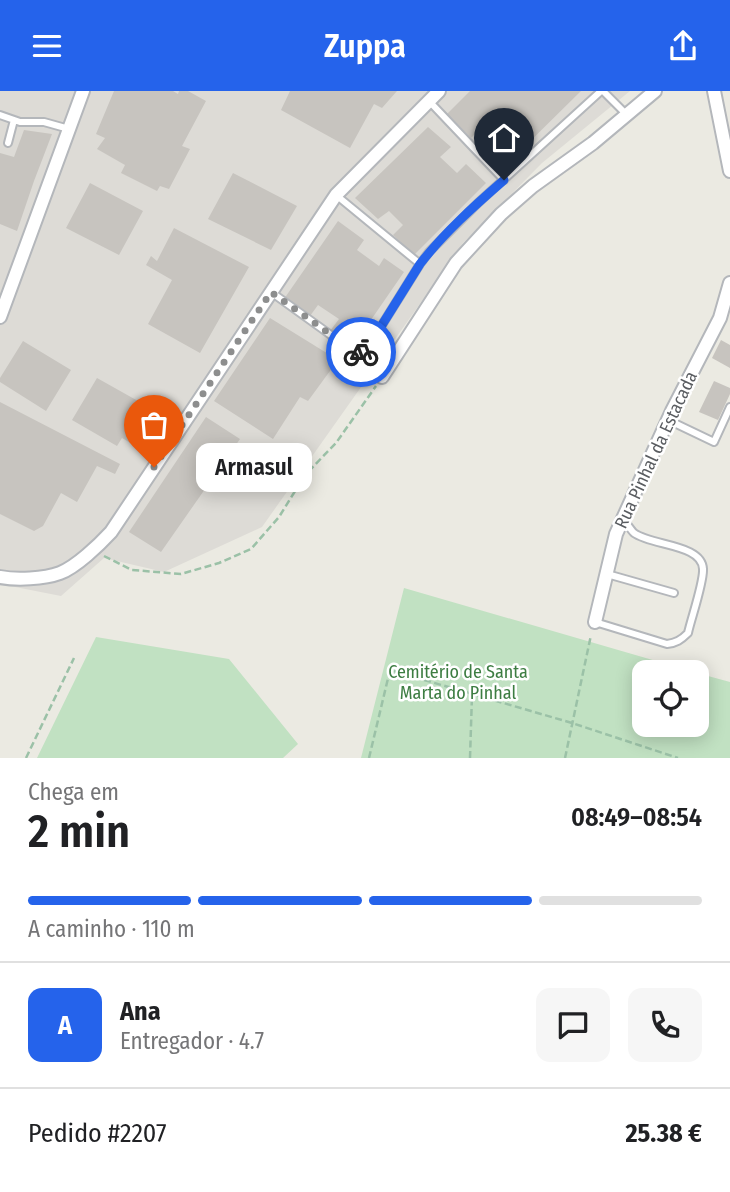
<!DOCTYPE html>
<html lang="pt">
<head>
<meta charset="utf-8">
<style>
  :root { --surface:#fff; --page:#f6f6f6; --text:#202124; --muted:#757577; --line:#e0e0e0; --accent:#2563eb }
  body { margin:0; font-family:"Fira Sans Condensed",sans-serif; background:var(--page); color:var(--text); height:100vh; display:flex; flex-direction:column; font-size:26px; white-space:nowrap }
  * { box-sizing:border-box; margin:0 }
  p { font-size:23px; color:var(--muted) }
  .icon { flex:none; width:38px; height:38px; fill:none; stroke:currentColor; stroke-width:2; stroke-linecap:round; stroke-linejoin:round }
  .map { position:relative; height:667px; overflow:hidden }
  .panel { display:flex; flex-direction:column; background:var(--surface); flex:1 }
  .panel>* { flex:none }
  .fabs { position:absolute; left:632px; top:569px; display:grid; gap:14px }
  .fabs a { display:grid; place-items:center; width:77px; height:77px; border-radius:14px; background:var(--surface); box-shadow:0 4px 18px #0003; font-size:35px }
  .pin { position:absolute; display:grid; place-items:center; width:60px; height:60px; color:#fff; margin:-72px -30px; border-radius:50% 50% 50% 0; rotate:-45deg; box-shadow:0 0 7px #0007 }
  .pin .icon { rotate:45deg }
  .courier { position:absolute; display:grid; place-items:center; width:70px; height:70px; margin:-35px; border:5px solid #2563eb; border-radius:50%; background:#fff; color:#222; box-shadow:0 2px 9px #0007 }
  .bubble { position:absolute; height:49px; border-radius:14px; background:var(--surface); box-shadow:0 4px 18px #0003; font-size:23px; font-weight:600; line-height:49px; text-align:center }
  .head em { font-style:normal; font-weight:600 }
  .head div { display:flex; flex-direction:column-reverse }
  .head { display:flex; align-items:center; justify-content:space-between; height:119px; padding:0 28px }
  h1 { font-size:46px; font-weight:600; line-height:52px }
  .bar { display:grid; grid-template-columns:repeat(4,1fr); gap:10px 7px; align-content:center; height:84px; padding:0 28px }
  .bar i { height:9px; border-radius:5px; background:var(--line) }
  .bar .selected { background:var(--accent) }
  .bar p { grid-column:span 4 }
  .line { display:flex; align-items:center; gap:18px; padding:0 28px; border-top:2px solid var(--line) }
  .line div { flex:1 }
  .round { display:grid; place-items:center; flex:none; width:74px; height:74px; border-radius:14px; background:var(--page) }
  header { display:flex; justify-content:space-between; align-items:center; height:91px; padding:0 28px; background:var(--accent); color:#fff; font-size:32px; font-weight:600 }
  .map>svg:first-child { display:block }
  .industrial { fill:#dddbd6 }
  .green { fill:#c1e1c2 }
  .building { fill:#c7c4bf }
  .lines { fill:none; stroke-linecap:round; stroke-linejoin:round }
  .service-casing { stroke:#b4b7bb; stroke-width:10 }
  .minor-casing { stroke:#b4b7bb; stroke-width:16 }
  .path { stroke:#9bc1a7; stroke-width:2.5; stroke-dasharray:7 3.5; stroke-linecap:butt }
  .service { stroke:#fff; stroke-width:6 }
  .minor { stroke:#fff; stroke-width:12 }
  .done { stroke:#8d8e8e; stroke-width:7; stroke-dasharray:0 12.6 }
  .route { stroke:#2563eb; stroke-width:9 }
  .labels { text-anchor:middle; stroke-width:5; stroke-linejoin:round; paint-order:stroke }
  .street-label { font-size:18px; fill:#5a5d61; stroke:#fff }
  .park-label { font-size:18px; fill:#3d7d42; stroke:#fff }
</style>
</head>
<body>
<header><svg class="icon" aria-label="menu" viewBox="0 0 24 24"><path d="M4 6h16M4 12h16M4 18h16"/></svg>Zuppa<svg class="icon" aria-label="share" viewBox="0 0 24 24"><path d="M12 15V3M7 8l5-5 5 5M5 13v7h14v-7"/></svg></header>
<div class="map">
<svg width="730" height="667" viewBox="0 0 730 667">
  <rect width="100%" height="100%" fill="#ebeae2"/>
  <!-- industrial -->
  <path class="industrial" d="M0,0H630L542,72L463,152L262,436L164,481L104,467L61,505L0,493Z"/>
  <!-- green -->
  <path class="green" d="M404,497L694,581H644V634H696L697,582L730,591V667H361Z
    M96,546L229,568L298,653L283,667H37Z"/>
  <!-- building -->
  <path class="building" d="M114,0H173L178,3L179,0H188L206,10L182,55L190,58L169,98L160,95L157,100L121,82L125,74L97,58L105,47L96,43Z
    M290,0H397L382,17L374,13L350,57L281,19Z
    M470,0H581L501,79L484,61L495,49L481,37L471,47L447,23Z
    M428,36L451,56L440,66L457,82L466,73L486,92L414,164L393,144L403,134L389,120L378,128L355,107Z
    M24,39L52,43L34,90L17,140L0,133V62L14,66Z
    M233,82L297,115L271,159L208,128Z
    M90,92L143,120L119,164L66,137Z
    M338,130L364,149L357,159L379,175L384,167L404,181L353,255L330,240L339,228L318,214L310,225L284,208Z
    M174,137L249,176L200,262L148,233L172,189L146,174L151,165L157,170Z
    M270,227L338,269L308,310L300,306L273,348L214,310Z
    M721,249L730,254V277L712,267Z
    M23,250L71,279L46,320L0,291V287Z
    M97,287L154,319L134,354L122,347L117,355L72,329Z
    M714,290L730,297V303L718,329L699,321Z
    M0,311L120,373L115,383L97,375L77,411L61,402L43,435L34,440L0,423Z
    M206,326L240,348L161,461L129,441Z"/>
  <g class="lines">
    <defs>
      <path id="service" d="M603,0L626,23
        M429,10L504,89
        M0,24L20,31H44L69,38
        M8,52L14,29
        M336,104L420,173
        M271,201L353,260L361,261L367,258L420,173L429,161L478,112L601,0
        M668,329L714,351L730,316
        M607,483L674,502
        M595,531L667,553C676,552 681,549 688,542C691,528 704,491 703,478C702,453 652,455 634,442C631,439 627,433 624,429"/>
      <path id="minor" d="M714,0L730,80
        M0,226L83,0
        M382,286L456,172L501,123L533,95L593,52L655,0
        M0,486C16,489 44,488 60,482C76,476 99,454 111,441L336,104L439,0
        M595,531L616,443L672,320L720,227L730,192"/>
    </defs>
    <!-- service casing -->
    <use href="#service" class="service-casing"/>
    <!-- minor casing -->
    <use href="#minor" class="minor-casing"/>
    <!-- path -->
    <path class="path" d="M104,465L132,479L181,483L219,472L251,458L279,426L305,384L336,352L376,295
      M26,667L74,567
      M369,667L390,579L572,632L678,667
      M470,667L472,604
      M565,667L591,544"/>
    <!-- service -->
    <use href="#service" class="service"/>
    <!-- minor -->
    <use href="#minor" class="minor"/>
  </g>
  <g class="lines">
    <!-- done -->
    <path class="done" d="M154,376L271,201L354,260L361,261"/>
    <!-- route -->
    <path class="route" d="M361,261L367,258L420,173C444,142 474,115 504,89"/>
  </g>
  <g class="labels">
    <!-- street labels -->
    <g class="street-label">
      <text transform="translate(656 359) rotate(-65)" y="6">Rua Pinhal da Estacada</text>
    </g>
    <!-- park labels -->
    <g class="park-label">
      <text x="458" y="587">Cemitério de Santa<tspan x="458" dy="21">Marta do Pinhal</tspan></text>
    </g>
  </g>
</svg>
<div class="fabs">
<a><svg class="icon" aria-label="locate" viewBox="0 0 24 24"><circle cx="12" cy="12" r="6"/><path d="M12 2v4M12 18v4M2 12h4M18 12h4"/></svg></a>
</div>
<div class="pin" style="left:154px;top:376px;background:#ea580c"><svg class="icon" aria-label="bag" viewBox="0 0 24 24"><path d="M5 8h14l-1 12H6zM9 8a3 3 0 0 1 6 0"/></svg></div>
<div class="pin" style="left:504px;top:89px;background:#1f2937"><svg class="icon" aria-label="home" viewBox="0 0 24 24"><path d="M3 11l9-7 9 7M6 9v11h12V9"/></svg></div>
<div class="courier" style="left:361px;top:261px"><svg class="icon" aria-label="bike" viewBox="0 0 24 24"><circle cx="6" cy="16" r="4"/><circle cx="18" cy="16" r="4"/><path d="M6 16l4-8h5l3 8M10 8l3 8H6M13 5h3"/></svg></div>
<div class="bubble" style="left:196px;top:352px;width:116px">Armasul</div>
</div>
<section class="panel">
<div class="head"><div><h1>2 min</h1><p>Chega em</p></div><em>08:49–08:54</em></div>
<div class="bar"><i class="selected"></i><i class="selected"></i><i class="selected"></i><i></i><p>A caminho · 110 m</p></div>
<div class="line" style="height:126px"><b class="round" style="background:var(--accent);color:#fff">A</b><div><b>Ana</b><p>Entregador · 4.7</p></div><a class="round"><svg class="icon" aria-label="chat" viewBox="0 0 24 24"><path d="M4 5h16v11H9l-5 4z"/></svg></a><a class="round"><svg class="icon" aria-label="phone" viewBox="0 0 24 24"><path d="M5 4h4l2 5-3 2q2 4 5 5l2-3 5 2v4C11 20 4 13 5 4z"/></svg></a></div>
<div class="line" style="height:91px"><div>Pedido #2207</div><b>25.38 €</b></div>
</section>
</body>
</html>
